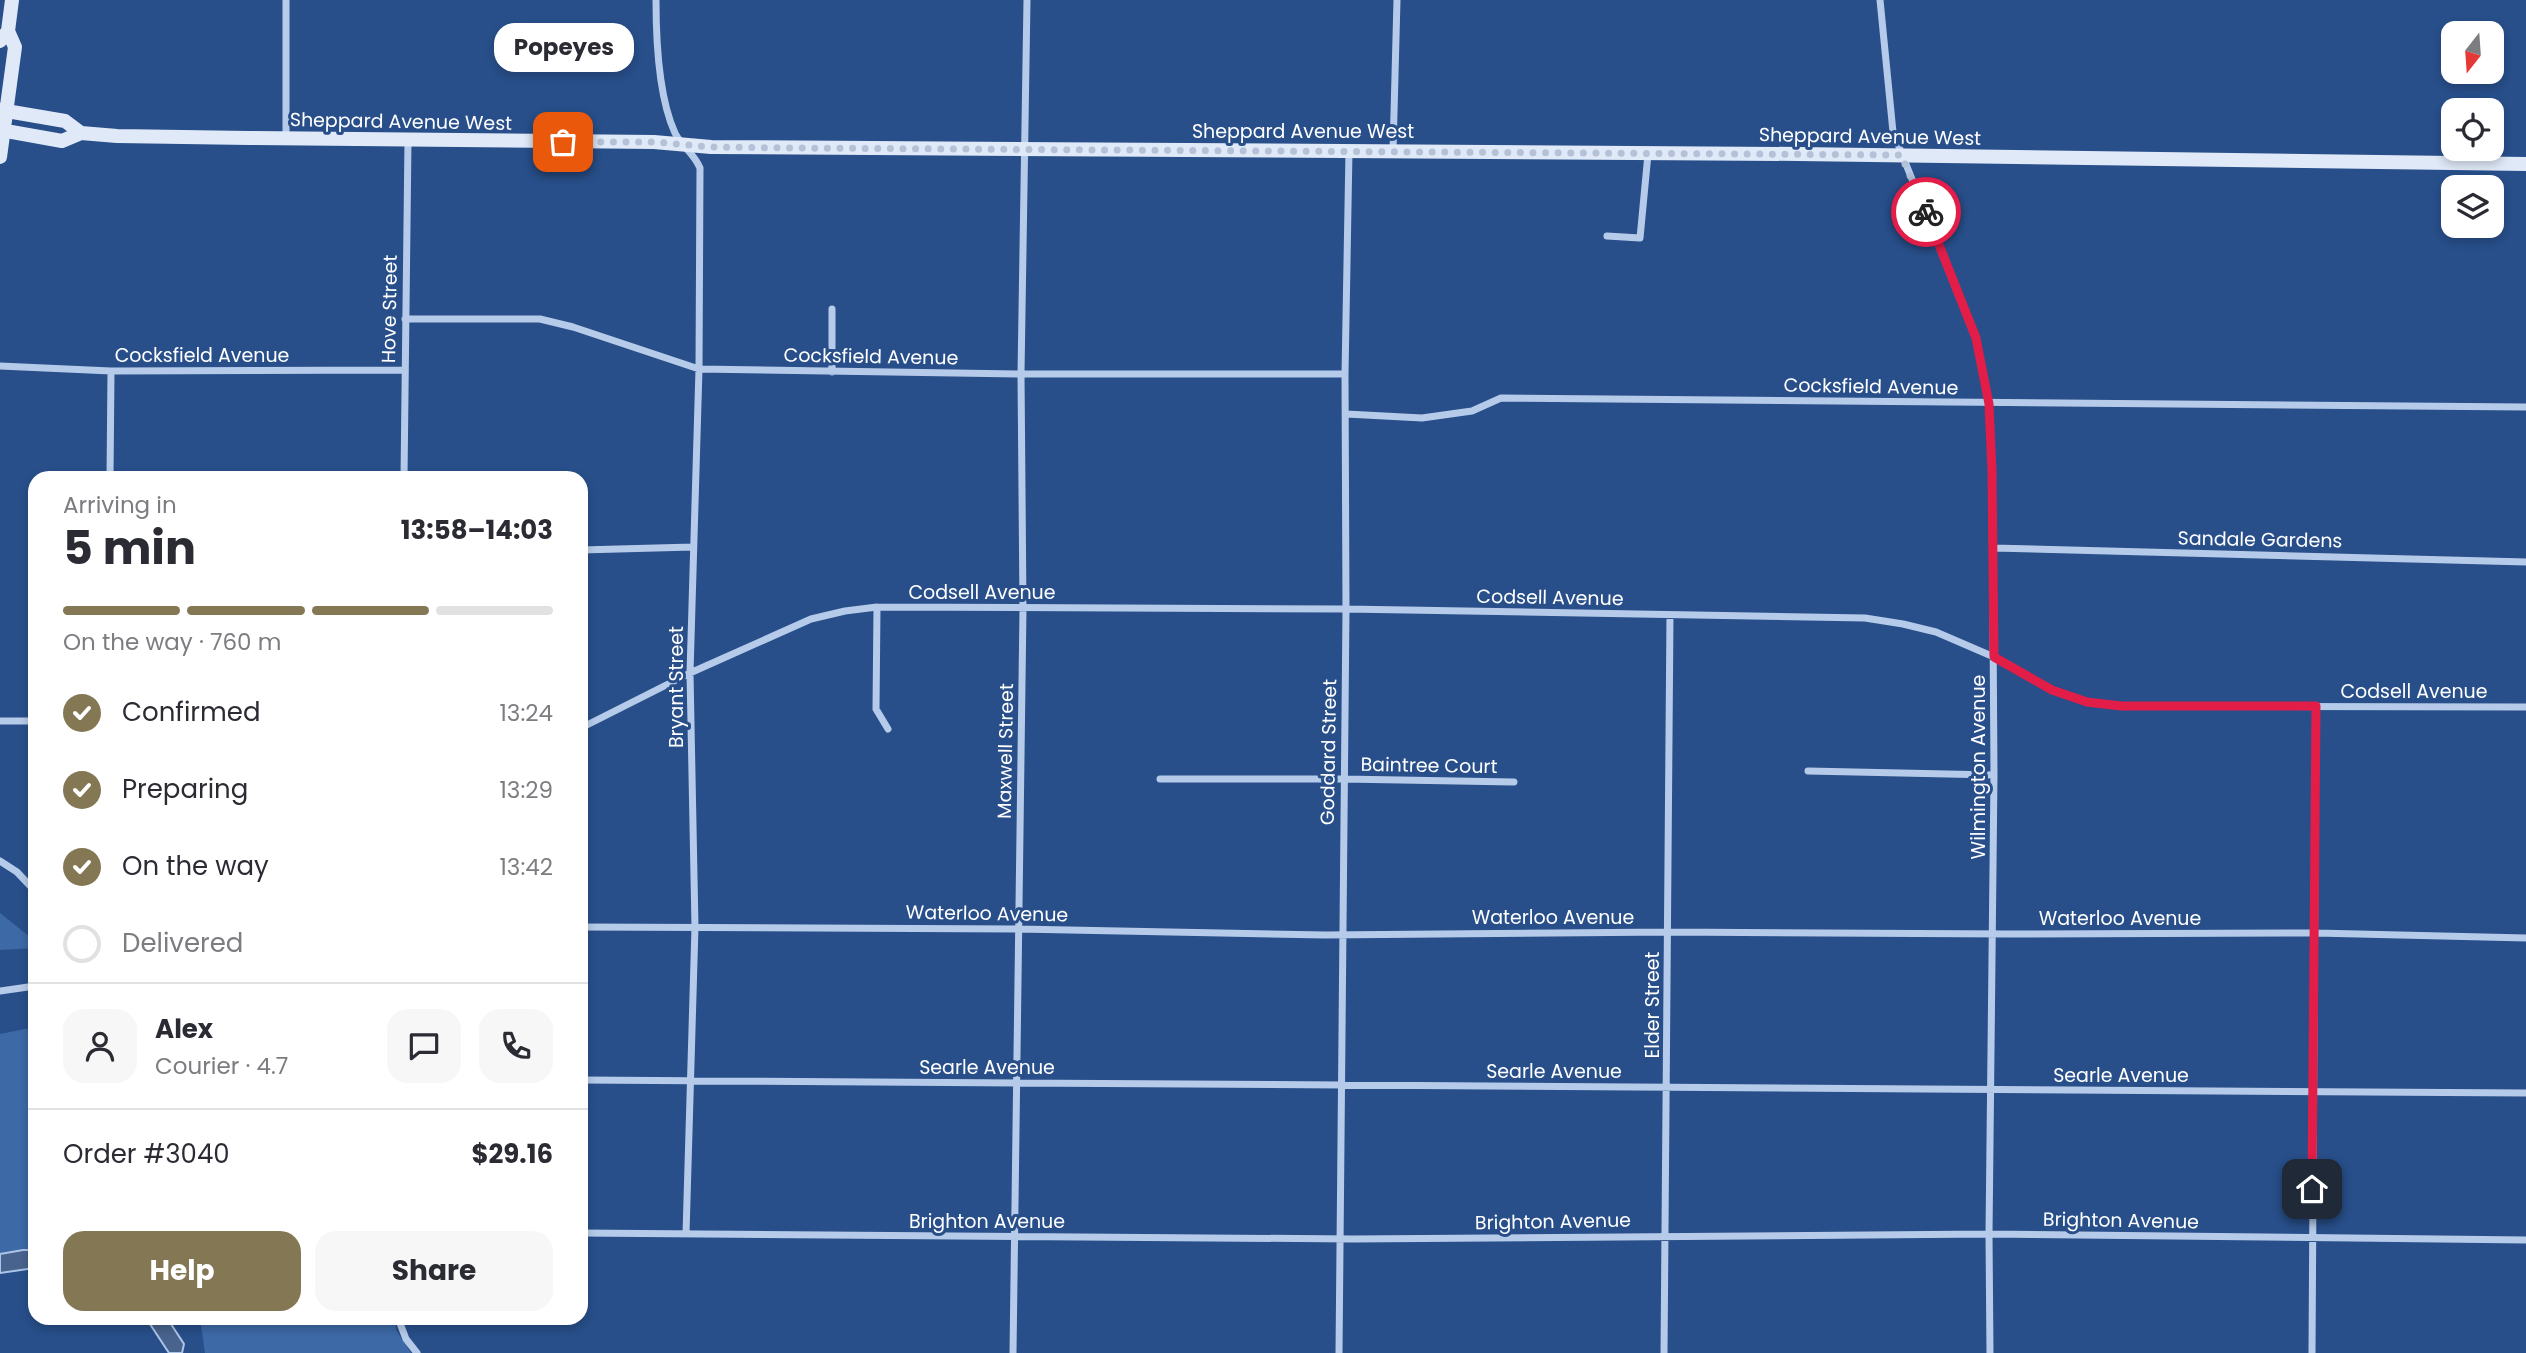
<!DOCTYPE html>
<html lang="en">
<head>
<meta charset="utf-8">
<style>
  :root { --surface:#fff; --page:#f7f7f7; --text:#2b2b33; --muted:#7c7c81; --line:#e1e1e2; --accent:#847754 }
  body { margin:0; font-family:Poppins,sans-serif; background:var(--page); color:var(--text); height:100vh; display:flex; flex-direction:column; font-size:26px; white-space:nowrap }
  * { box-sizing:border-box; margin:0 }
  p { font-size:23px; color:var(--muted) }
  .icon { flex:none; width:38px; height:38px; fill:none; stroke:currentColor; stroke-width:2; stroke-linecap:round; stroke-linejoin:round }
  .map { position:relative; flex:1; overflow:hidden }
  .details { position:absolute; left:28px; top:471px; width:560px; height:854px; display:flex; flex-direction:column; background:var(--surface); border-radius:21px; box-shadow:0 4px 10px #0003 }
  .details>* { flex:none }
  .needle { width:46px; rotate:197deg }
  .buttons { position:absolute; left:2441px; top:21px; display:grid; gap:14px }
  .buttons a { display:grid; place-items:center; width:63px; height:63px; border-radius:14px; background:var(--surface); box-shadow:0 4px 10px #0003; font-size:35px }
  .pin { position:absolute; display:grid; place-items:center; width:60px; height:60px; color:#fff; margin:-30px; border-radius:14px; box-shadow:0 4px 10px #0006 }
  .courier { position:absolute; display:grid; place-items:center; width:70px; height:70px; margin:-35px; border:5px solid #e11d48; border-radius:50%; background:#fff; color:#222; box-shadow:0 2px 9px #0007 }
  .bubble { position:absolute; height:49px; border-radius:21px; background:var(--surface); box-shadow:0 4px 10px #0003; font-size:23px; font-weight:700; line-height:49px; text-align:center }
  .summary em { font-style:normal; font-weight:700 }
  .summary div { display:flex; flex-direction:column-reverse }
  .summary { display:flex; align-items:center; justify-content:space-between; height:119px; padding:0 35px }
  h1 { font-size:46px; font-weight:700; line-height:52px }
  .bar { display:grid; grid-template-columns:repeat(4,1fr); gap:10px 7px; align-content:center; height:84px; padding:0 35px }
  .bar i { height:9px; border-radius:5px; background:var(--line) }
  .bar .selected { background:var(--accent) }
  .bar p { grid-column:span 4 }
  .line { display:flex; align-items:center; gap:18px; padding:0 35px; border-top:2px solid var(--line) }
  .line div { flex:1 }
  .round { display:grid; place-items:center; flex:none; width:74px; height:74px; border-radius:21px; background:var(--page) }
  ol { padding:0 35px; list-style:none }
  li { display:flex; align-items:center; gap:21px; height:77px }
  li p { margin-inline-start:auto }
  li .icon { padding:7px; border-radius:50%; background:var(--accent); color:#fff; stroke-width:4 }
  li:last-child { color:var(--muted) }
  li i { width:38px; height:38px; border:4px solid var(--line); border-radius:50% }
  .button { display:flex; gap:14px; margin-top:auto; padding:14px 35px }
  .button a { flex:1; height:80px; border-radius:21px; background:var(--accent); color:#fff; font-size:28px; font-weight:700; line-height:80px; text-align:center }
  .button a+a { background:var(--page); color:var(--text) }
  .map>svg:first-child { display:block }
  .green { fill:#3d69a6 }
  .water { fill:#48638d; stroke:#abc5e9; stroke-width:2 }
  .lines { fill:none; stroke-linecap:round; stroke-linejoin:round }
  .minor { stroke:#b6cbe9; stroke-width:7 }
  .secondary { stroke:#e0e9f8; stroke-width:14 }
  .done { stroke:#b4c1d6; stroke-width:7; stroke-dasharray:0 12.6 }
  .route { stroke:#e11d48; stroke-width:9 }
  .labels { text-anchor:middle; stroke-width:6; stroke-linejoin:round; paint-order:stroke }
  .street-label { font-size:19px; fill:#fff; stroke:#284f8a }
</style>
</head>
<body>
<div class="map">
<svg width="2526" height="1353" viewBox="0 0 2526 1353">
  <rect width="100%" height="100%" fill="#284f8a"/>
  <!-- green -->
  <path class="green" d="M0,913L35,941V948L0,950Z
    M35,1027V1250L0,1254V1034Z
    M200,1318H395L396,1330L411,1353H205Z"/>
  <!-- water -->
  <path class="water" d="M23,1250H35V1268L0,1273V1254Z
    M146,1318H167L184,1344L182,1353H169Z"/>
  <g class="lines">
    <!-- minor -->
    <path class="minor" d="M286,0V138
      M656,0C656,40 658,96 675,133C682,147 693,152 700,168L699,369L690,673L695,927L686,1234
      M1880,0L1893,132L1976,338L1989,404L1992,471L1994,775L1989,1234L1990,1353
      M1393,151L1397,0
      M1607,236L1640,238L1648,154
      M832,309V372
      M405,319H540L573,327L699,369L1021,374H1345
      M0,366L111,371L404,370
      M1346,414L1422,418L1472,411L1501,398L2526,407
      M110,478L111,371
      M404,478L408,140
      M1993,548L2526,562
      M581,550L693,547
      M877,607L876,709L888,729
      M0,721H35
      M581,728L690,673L811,619L845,611L877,607L1346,609L1865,618L1903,624L1936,632L1994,657L2052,690L2087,702L2121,706L2526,707
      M1808,771L1994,775
      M1160,779H1343L1514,782
      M0,861L17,872L35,891
      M581,927L1018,929L1325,935L1668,932L2009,934L2316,933L2526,938
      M0,991L35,986
      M581,1080L2526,1093
      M581,1233L1352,1239L1989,1234L2526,1240
      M398,1318L406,1339L417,1353
      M1013,1353L1023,608L1021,374L1027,0
      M1339,1353L1346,609L1345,374L1349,151
      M1664,1353L1670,615
      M2312,1353L2316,706"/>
    <!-- secondary -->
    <path class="secondary" d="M0,41L8,31L12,0
      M0,110L65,121L81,133
      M0,130L62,141L81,133L117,136L249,138L654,142L711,147L1798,154L2526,164
      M0,157L15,47L8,31"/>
  </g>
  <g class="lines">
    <!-- done -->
    <path class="done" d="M563,142H654L711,147L794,148L1901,155L1926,212"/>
    <!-- route -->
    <path class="route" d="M1926,212L1976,338L1989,404L1992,471L1994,657L2052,690L2087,702L2121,706H2316L2312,1189"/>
  </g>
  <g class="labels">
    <!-- street labels -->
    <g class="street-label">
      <text transform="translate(401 121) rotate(1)" y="7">Sheppard Avenue West</text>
      <text x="1303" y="138">Sheppard Avenue West</text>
      <text transform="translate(1870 136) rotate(1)" y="7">Sheppard Avenue West</text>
      <text transform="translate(389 309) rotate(-89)" y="7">Hove Street</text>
      <text x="202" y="362">Cocksfield Avenue</text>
      <text transform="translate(871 356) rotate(1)" y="7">Cocksfield Avenue</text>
      <text transform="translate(1871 386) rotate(1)" y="7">Cocksfield Avenue</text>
      <text transform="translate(2260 539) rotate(1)" y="7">Sandale Gardens</text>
      <text x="982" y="599">Codsell Avenue</text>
      <text transform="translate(1550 597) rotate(1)" y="7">Codsell Avenue</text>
      <text transform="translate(676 687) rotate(-90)" y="7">Bryant Street</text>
      <text x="2414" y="698">Codsell Avenue</text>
      <text transform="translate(1005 751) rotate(-89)" y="7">Maxwell Street</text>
      <text transform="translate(1328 752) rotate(-89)" y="7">Goddard Street</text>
      <text transform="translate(1429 765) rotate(1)" y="7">Baintree Court</text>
      <text transform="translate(1978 767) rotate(-90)" y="7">Wilmington Avenue</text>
      <text transform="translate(987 913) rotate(1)" y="7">Waterloo Avenue</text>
      <text x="1553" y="924">Waterloo Avenue</text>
      <text x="2120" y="925">Waterloo Avenue</text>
      <text transform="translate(1652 1005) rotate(-90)" y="7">Elder Street</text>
      <text x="987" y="1074">Searle Avenue</text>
      <text x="1554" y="1078">Searle Avenue</text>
      <text x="2121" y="1082">Searle Avenue</text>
      <text transform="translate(2121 1220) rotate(1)" y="7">Brighton Avenue</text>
      <text x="987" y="1228">Brighton Avenue</text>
      <text transform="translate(1553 1221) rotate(-1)" y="7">Brighton Avenue</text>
    </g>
  </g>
</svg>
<div class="buttons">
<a><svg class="needle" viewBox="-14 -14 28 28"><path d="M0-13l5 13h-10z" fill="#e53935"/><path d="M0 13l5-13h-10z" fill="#7c7c81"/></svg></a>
<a><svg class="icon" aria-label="locate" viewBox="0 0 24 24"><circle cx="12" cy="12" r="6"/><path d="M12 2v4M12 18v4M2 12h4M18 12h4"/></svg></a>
<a><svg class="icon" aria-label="layers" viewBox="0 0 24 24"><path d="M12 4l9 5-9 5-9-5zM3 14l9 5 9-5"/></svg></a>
</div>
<div class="pin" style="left:563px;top:142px;background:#ea580c"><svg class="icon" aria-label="bag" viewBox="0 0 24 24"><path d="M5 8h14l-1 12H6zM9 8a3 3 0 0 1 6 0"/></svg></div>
<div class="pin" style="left:2312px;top:1189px;background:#1f2937"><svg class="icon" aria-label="home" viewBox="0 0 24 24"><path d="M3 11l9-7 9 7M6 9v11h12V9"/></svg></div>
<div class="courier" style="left:1926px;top:212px"><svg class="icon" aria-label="bike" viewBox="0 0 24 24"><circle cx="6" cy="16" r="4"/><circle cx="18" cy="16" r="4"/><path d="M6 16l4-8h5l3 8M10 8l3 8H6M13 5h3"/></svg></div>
<div class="bubble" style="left:494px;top:23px;width:140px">Popeyes</div>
<section class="details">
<div class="summary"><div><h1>5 min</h1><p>Arriving in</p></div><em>13:58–14:03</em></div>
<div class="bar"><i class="selected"></i><i class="selected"></i><i class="selected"></i><i></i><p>On the way · 760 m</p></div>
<ol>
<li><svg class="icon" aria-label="check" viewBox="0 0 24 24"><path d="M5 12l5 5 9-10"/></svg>Confirmed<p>13:24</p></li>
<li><svg class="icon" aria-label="check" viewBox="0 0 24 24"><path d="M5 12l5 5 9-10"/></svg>Preparing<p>13:29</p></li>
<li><svg class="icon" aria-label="check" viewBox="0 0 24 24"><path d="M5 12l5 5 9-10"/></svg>On the way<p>13:42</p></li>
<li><i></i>Delivered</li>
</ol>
<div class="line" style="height:126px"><a class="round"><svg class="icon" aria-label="person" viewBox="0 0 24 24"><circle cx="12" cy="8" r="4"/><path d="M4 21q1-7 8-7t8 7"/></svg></a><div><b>Alex</b><p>Courier · 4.7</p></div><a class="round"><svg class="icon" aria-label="chat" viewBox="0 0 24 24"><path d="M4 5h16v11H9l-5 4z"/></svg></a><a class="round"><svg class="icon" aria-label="phone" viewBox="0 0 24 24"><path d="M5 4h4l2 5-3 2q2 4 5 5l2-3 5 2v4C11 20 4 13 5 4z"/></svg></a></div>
<div class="line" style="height:91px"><div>Order #3040</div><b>$29.16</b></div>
<div class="button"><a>Help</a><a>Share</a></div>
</section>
</div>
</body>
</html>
